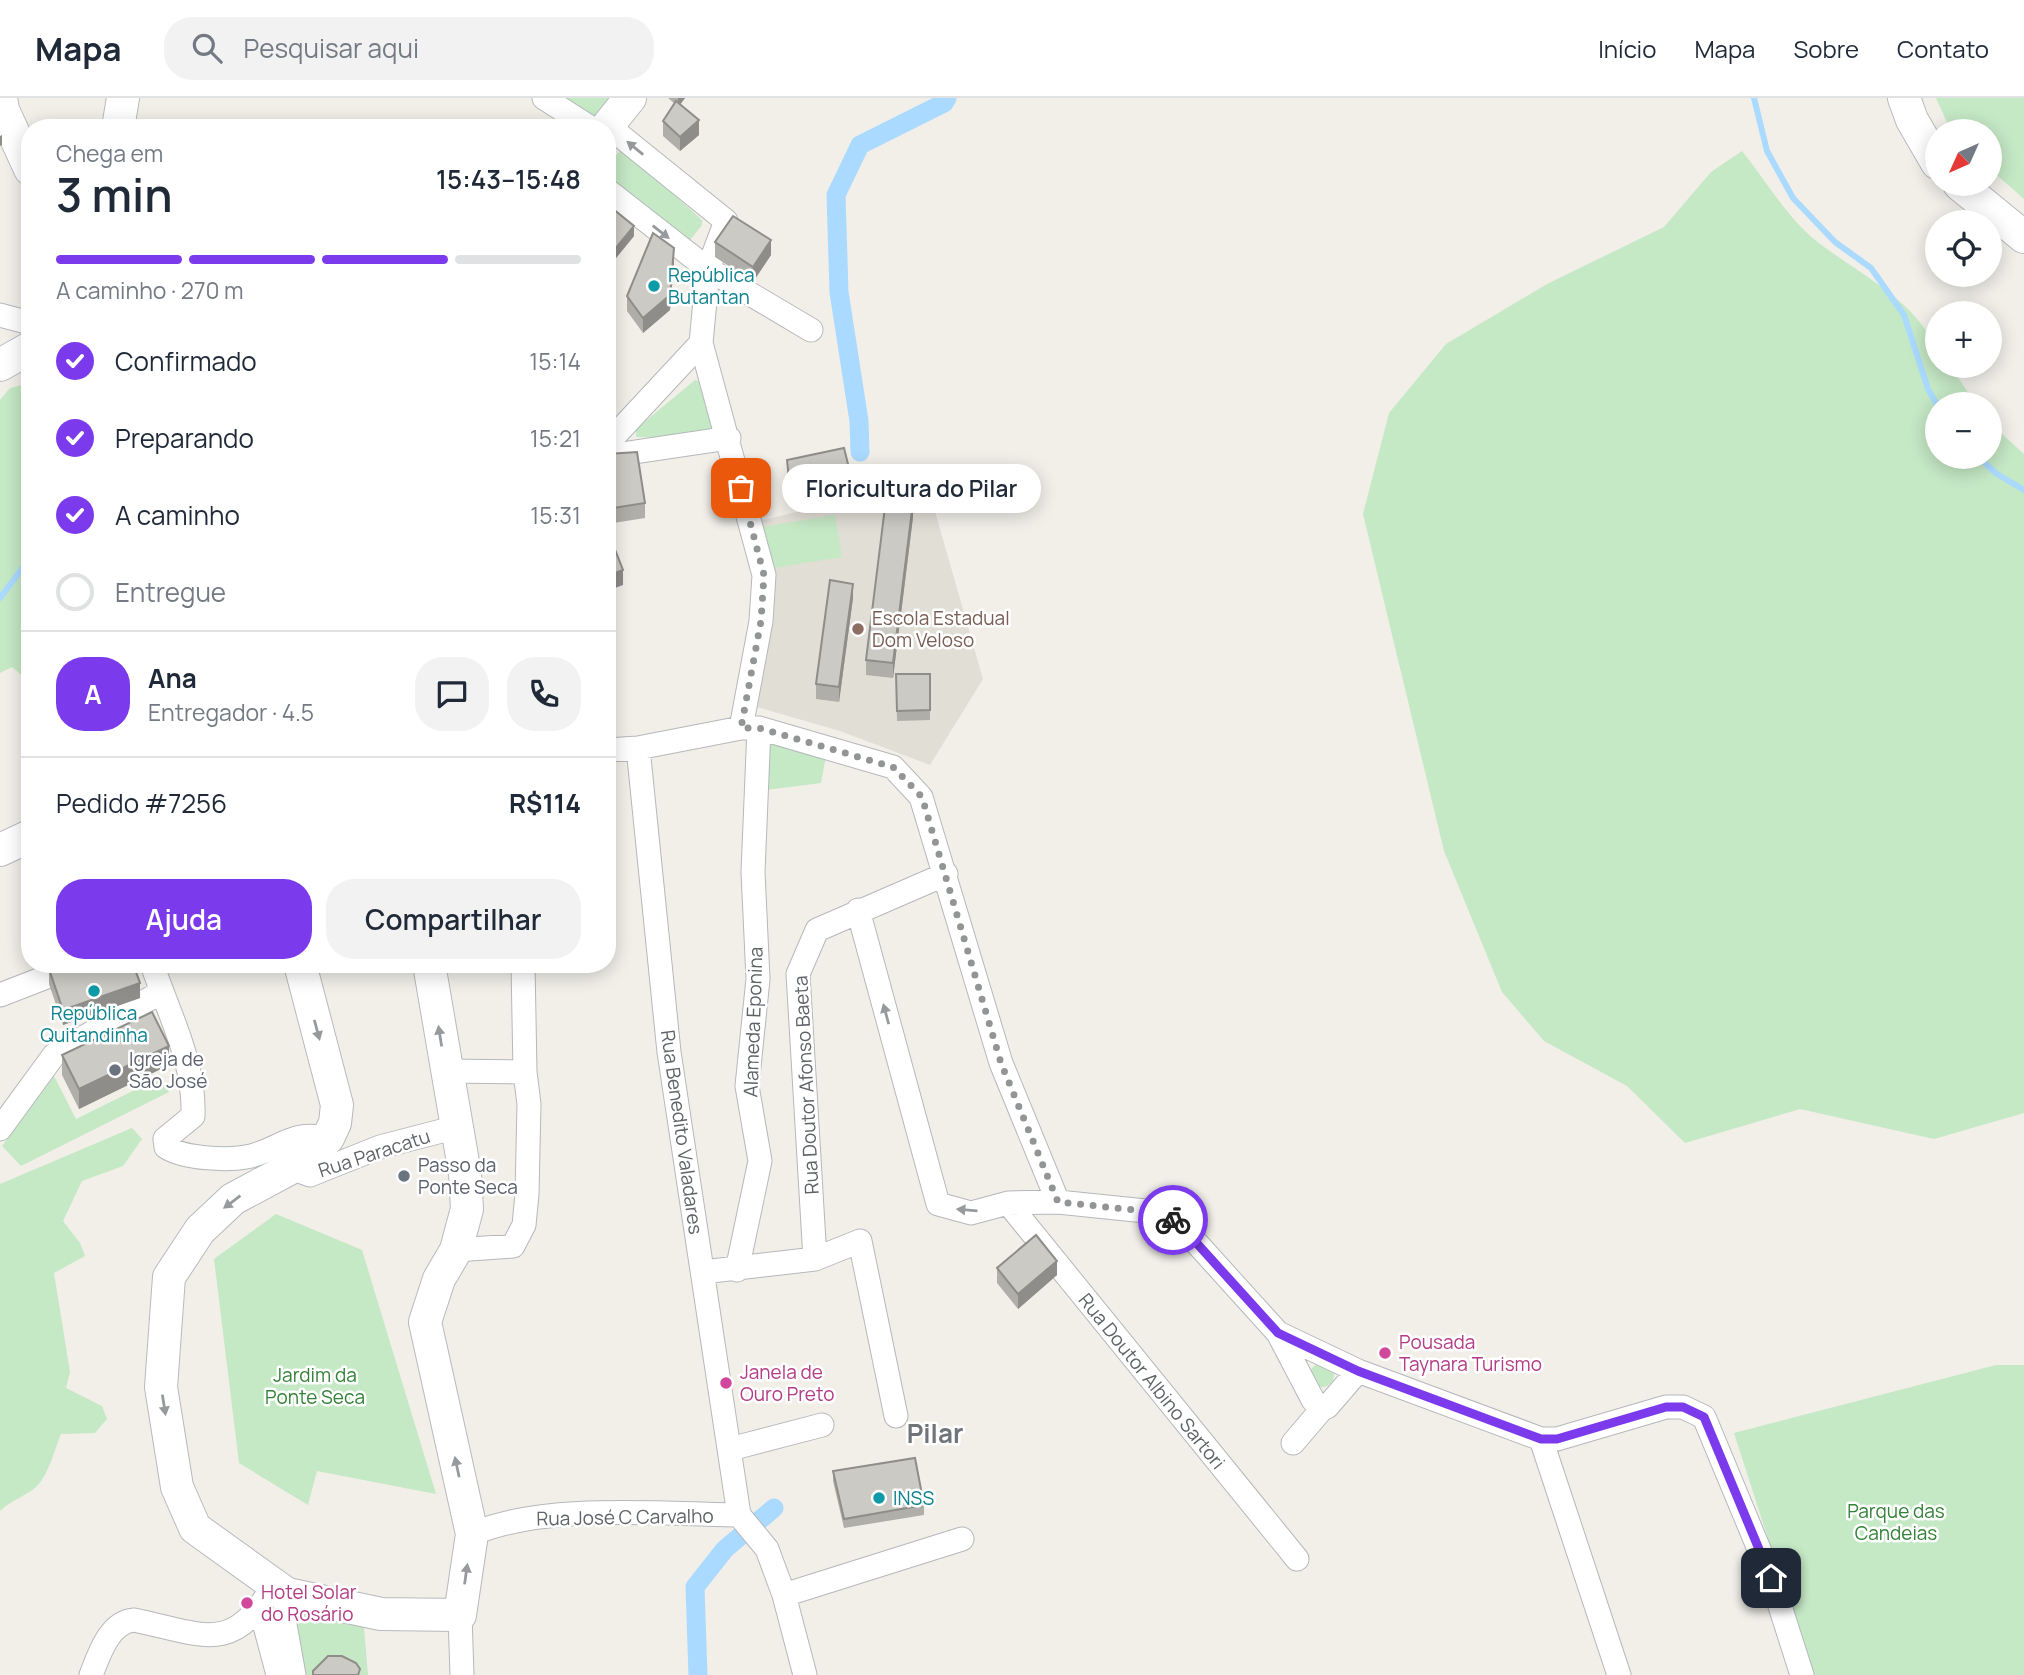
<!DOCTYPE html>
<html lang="pt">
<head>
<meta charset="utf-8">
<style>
  :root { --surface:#fff; --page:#f2f2f3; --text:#1f2937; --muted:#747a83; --line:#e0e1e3; --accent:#7c3aed }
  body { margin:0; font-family:Manrope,sans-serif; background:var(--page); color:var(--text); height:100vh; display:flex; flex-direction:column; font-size:26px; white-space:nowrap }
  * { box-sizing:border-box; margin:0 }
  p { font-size:23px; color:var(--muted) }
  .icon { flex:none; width:38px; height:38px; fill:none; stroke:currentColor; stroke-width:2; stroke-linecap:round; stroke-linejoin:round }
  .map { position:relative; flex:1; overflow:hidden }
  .side { position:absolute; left:21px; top:21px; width:595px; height:854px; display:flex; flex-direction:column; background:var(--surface); border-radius:28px; box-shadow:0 4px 18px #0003 }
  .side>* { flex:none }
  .needle { width:46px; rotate:225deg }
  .buttons { position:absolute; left:1925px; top:21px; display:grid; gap:14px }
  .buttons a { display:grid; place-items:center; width:77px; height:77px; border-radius:50%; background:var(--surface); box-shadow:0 4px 18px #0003; font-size:35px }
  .pin { position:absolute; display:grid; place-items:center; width:60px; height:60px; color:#fff; margin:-30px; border-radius:14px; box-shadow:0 4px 10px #0006 }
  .courier { position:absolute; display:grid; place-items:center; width:70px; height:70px; margin:-35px; border:5px solid #7c3aed; border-radius:50%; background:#fff; color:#222; box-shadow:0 2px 9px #0007 }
  .bubble { position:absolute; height:49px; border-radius:24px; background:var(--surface); box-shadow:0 4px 18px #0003; font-size:23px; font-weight:600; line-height:49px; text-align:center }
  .head em { font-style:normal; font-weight:600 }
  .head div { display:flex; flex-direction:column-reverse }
  .head { display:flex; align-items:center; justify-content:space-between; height:119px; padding:0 35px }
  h1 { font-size:46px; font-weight:600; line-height:52px }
  .bar { display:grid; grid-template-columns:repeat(4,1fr); gap:10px 7px; align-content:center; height:84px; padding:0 35px }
  .bar i { height:9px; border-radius:5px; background:var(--line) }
  .bar .current { background:var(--accent) }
  .bar p { grid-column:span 4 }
  .line { display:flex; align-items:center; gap:18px; padding:0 35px; border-top:2px solid var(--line) }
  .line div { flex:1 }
  .round { display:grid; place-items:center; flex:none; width:74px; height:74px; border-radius:28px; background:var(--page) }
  ol { padding:0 35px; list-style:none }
  li { display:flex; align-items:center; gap:21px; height:77px }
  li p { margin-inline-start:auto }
  li .icon { padding:7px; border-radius:50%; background:var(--accent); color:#fff; stroke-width:4 }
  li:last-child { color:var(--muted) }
  li i { width:38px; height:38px; border:4px solid var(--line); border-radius:50% }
  .cta { display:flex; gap:14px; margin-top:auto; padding:14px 35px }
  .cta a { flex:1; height:80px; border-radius:28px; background:var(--accent); color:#fff; font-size:28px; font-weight:600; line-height:80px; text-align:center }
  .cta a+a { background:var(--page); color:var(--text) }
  header { display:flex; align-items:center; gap:42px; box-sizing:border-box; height:98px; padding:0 35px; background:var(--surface); border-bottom:2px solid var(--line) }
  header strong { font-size:33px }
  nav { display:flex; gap:38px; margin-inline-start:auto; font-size:24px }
  .search { width:490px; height:63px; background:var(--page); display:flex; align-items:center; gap:18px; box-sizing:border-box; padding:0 24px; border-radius:28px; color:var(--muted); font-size:26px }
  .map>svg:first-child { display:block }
  .education { fill:#e1ded6 }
  .green { fill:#c5e8c5 }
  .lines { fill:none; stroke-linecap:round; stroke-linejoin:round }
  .stream { stroke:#aadaff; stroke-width:6 }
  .canal { stroke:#aadaff; stroke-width:19 }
  .street-casing { stroke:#b5b8bc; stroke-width:25 }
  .secondary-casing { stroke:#b6babf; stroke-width:34 }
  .street { stroke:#fff; stroke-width:23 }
  .secondary { stroke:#fff; stroke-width:32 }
  .wall { fill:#afaea9 }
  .shaded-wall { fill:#8f8d8a }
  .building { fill:#cccac5; stroke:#8f8d8a; stroke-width:2 }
  .oneway { fill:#979a9d }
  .done { stroke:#929495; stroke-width:7; stroke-dasharray:0 12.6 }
  .route { stroke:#7c3aed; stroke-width:9 }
  .culture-dot { fill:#0f9aa8; stroke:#fff; stroke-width:2.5 }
  .education-dot { fill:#8d6e63; stroke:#fff; stroke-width:2.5 }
  .worship-dot { fill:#6b7280; stroke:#fff; stroke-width:2.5 }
  .hotel-dot { fill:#d1479c; stroke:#fff; stroke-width:2.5 }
  .labels { text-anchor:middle; stroke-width:5; stroke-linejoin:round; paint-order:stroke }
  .culture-label { font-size:19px; fill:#0d838f; stroke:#fff; text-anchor:start }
  .education-label { font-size:19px; fill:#785e54; stroke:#fff; text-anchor:start }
  .street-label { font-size:19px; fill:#5f6368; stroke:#fff }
  .worship-label { font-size:19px; fill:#5b616d; stroke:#fff; text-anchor:start }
  .hotel-label { font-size:19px; fill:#b23c85; stroke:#fff; text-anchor:start }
  .park-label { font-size:19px; fill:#348238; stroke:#fff }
  .district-label { font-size:26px; font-weight:bold; fill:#70757a; stroke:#fff }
</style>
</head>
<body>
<header>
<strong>Mapa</strong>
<div class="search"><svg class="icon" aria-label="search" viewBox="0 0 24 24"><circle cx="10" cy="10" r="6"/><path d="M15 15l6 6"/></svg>Pesquisar aqui</div>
<nav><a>Início</a><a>Mapa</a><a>Sobre</a><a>Contato</a></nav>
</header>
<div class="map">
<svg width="2024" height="1577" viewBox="0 0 2024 1577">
  <rect width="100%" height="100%" fill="#f1efe8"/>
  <!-- education -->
  <path class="education" d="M926,382L983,581L930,667L840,633L750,607L742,598L739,578L757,483L744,427Z"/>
  <!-- green -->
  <path class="green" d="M567,0H624L584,30Z
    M1936,0H2024V101L1990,71V33H1951Z
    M625,52L702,122V127L690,142H683L607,76V67L620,53Z
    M1742,53C1763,79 1782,111 1806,134C1845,171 1937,208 1937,268H1950L1976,306H1937V359H1990V325L2024,356V1015L1934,1041L1800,1011L1685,1045L1627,988L1544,943L1502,894L1444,753L1363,416L1389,315L1446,246L1549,185L1664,129L1711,74Z
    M695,282L704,285L716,341L636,339V331Z
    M30,285V579L25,580L12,569L0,575V302L10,290Z
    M835,417L842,459L756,473L749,431Z
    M762,635L826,658L821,685L759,693Z
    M54,978L76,1021L161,979L169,994L21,1068L2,1048Z
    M132,1030L142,1041L123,1068L82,1083L63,1123L80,1145L85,1158L54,1175L70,1274L66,1290L102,1308L107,1321L95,1335L61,1336C54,1352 50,1374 37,1388C29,1396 12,1402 0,1413V1086Z
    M276,1116L362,1152L436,1396L317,1373L308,1407L239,1365L214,1161Z
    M1310 1277a12 12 0 1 1 24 0a12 12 0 1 1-24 0Z
    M1996,1267H2024V1577H1812L1734,1335Z
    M290,1504L363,1519L368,1577H300Z"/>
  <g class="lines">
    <!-- stream -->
    <path class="stream" d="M1754,0L1767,53L1793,100L1835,144L1871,170L1904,217L1928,291L1937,307
      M1978,359L1997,376L2024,392
      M0,500L30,460"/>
    <!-- canal -->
    <path class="canal" d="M860,354L859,323L839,194L836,97L860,47L944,5L947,0
      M698,1577L695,1489L725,1451L774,1410"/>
    <defs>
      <path id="street" d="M544,0L591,30
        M607,27L726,123L708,171L607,92
        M0,217L30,225
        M607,346L701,245
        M608,358L729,340
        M741,630L761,523L764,477L701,245L708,171L811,232
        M638,650L669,954L739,1417L767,1451L784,1497L805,1577
        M607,652L638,650L741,630H759L893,669L921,699L1001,965L1058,1104
        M858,812L938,1106L971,1115L1008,1105L1058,1104L1165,1115L1192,1140L1278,1235L1358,1273L1541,1341H1557L1666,1309H1683L1704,1319L1771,1480L1802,1577
        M152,866C169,917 195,963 193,1018L165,1041L166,1049C184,1061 230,1063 251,1058C284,1049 290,1033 328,1040
        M0,897L80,866
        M445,973L525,974
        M0,1031L54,957L161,894
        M291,1070L310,1077L380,1049L457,1029
        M1008,1105L1297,1461
        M456,1152L513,1148L524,1127L527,1096L529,1006L525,974L523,866
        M815,1161L798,876L817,832L946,776
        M737,1172L760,1063L747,988L758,881L753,774L759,630
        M703,1174L815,1161L860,1143L896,1318
        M1278,1235L1313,1302L1322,1311L1327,1309L1358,1273
        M1541,1341L1619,1577
        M1293,1345L1322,1311
        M730,1351L822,1327
        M472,1436C545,1405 660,1416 739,1417
        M287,1496L284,1521L294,1577
        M784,1497L962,1441
        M260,1509L278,1577
        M460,1517L462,1577
        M91,1577C99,1557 109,1524 134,1522C202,1536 232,1558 273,1488"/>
      <path id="secondary" d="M1,0L3,12L30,71
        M1904,0L1912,22L1937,65
        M118,30L123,0
        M606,30L630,0
        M1959,86L2024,139
        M0,267L30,250
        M0,752L30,738
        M300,866L337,1007L335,1025L328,1040L291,1070L233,1101L200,1132L169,1179L161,1289L177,1389L195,1430L287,1496L381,1516L460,1517L472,1436L425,1224L439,1181L456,1152L467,1111L465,1076L429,866"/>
    </defs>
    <!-- street casing -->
    <use href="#street" class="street-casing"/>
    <!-- secondary casing -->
    <use href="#secondary" class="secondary-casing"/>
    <!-- street -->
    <use href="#street" class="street"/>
    <!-- secondary -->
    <use href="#secondary" class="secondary"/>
  </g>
  <!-- wall -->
  <path class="wall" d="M668,0H685L680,7L699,37L680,53L663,38V23L674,5Z
    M607,106L634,138L616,160L607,153Z
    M715,144L771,157L753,184L715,159Z
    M674,165L670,212L643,235L627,213V198Z
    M607,356L645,405V420L607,426Z
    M787,362L851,393L790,406L787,377Z
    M913,419L893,580L866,577V562Z
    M853,500L839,604L816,601V586Z
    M896,576H930V622L897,623Z
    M26,624L30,633V647L26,639Z
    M49,871L140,900L63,927L49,886Z
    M62,957L169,967L79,1011L62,977Z
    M997,1170L1057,1177L1018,1211L997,1185Z
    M833,1373L924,1407V1417L844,1430L833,1383Z"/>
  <!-- shaded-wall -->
  <path class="shaded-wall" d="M678,0H685L678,9Z
    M699,22V37L680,53V39Z
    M2,37V47L0,48V38Z
    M634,128V138L616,160V150Z
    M771,142V157L753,184V169Z
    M674,150V165L670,212L643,235V220Z
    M851,378V393L790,406V391Z
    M913,404V419L893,580V565Z
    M623,472V487L607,493V478Z
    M853,486V500L839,604V589Z
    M140,885V900L63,927V912Z
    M169,948V967L79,1011V991Z
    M1057,1163V1177L1018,1211V1196Z"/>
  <!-- building -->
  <path class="building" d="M676,3L699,22L680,39L663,23Z
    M607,106L634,128L616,150L607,143Z
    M733,118L771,142L753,169L715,144Z
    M653,135L674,150L670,197L643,220L627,198Z
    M844,350L851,378L790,391L787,362Z
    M637,354L645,405L607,411V356Z
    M886,401L913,404L893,565L866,562Z
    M612,444L623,472L607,478V446Z
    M830,482L853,486L839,589L816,586Z
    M896,576H930V612L897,613Z
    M30,622V633L26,624Z
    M62,866H133L140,885L63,912L49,871Z
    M152,914L169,948L79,991L62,957Z
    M1036,1137L1057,1163L1018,1196L997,1170Z
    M915,1360L924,1407L844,1421L833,1373Z
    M328,1558H342L356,1565L360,1571L358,1577H313V1573Z"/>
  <!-- one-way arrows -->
  <defs><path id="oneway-solid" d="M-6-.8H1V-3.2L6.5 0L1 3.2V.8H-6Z" transform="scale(1.75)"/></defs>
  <g class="oneway">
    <use href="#oneway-solid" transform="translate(635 50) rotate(-141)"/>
    <use href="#oneway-solid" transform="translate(661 134) rotate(38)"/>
    <use href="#oneway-solid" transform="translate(886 916) rotate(-105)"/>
    <use href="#oneway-solid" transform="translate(317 932) rotate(75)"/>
    <use href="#oneway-solid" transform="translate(440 938) rotate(-99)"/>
    <use href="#oneway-solid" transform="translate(232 1104) rotate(143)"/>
    <use href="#oneway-solid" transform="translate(967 1112) rotate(-175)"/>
    <use href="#oneway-solid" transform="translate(164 1307) rotate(81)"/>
    <use href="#oneway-solid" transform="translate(457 1369) rotate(-102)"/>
    <use href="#oneway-solid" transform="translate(466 1476) rotate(-82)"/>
  </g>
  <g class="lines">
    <!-- done -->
    <path class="done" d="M741,390L764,477L761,523L741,630H759L893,669L922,699L1001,965L1058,1104L1165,1115L1173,1122"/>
    <!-- route -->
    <path class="route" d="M1173,1122L1192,1140L1278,1235L1358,1273L1541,1341H1557L1666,1309H1683L1704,1319L1771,1480"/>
  </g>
  <!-- markers -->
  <g class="culture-dot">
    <circle cx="654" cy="188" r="7"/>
    <circle cx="94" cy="893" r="7"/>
    <circle cx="879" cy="1400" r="7"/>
  </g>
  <circle class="education-dot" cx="858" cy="531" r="7"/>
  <g class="worship-dot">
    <circle cx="115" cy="972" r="7"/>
    <circle cx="404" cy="1078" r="7"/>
  </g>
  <g class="hotel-dot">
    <circle cx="1385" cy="1255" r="7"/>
    <circle cx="726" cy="1285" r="7"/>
    <circle cx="247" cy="1505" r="7"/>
  </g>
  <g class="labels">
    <!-- culture labels -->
    <g class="culture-label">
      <text x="668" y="184">República<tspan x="668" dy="22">Butantan</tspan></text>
      <text x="94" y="922" text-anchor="middle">República<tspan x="94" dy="22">Quitandinha</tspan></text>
      <text x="893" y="1407">INSS</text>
    </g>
    <!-- education labels -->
    <g class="education-label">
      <text x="872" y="527">Escola Estadual<tspan x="872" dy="22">Dom Veloso</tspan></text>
    </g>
    <!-- street labels -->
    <g class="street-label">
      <text transform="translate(753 924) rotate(-88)" y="7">Alameda Eponina</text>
      <text transform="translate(806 987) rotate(-93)" y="7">Rua Doutor Afonso Baeta</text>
      <text transform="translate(682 1034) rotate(82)" y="7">Rua Benedito Valadares</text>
      <text transform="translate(374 1055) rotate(-18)" y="7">Rua Paracatu</text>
      <text transform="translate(1152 1283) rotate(51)" y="7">Rua Doutor Albino Sartori</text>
      <text transform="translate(625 1419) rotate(-1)" y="7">Rua José C Carvalho</text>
    </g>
    <!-- worship labels -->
    <g class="worship-label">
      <text x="129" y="968">Igreja de<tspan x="129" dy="22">São José</tspan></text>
      <text x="418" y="1074">Passo da<tspan x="418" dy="22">Ponte Seca</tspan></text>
    </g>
    <!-- hotel labels -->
    <g class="hotel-label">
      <text x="1399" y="1251">Pousada<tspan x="1399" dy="22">Taynara Turismo</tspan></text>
      <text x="740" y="1281">Janela de<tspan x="740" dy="22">Ouro Preto</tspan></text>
      <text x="261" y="1501">Hotel Solar<tspan x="261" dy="22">do Rosário</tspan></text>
    </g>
    <!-- park labels -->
    <g class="park-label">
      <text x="315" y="1284">Jardim da<tspan x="315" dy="22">Ponte Seca</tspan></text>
      <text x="1896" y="1420">Parque das<tspan x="1896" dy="22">Candeias</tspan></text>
    </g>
    <!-- district labels -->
    <g class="district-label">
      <text x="935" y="1345">Pilar</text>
    </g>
  </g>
</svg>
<div class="buttons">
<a><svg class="needle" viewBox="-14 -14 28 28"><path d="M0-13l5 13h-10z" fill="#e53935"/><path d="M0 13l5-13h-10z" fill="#747a83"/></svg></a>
<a><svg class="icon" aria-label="locate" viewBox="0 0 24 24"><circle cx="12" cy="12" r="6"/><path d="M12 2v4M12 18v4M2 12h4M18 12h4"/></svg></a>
<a>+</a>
<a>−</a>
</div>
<div class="pin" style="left:741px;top:390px;background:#ea580c"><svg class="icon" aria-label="bag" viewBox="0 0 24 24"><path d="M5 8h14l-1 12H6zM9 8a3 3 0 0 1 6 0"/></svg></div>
<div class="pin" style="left:1771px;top:1480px;background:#1f2937"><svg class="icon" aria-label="home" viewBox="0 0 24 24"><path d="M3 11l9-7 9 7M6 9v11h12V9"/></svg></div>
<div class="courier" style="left:1173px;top:1122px"><svg class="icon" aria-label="bike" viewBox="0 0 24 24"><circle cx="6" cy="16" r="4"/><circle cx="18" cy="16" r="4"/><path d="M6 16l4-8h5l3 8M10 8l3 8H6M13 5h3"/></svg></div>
<div class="bubble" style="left:782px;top:366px;width:259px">Floricultura do Pilar</div>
<section class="side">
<div class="head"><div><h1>3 min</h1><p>Chega em</p></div><em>15:43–15:48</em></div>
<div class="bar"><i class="current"></i><i class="current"></i><i class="current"></i><i></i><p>A caminho · 270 m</p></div>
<ol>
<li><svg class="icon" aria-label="check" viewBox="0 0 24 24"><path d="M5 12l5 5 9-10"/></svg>Confirmado<p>15:14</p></li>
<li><svg class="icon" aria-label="check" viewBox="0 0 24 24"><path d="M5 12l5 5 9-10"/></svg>Preparando<p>15:21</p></li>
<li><svg class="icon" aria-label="check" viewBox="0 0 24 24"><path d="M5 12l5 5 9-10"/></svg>A caminho<p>15:31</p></li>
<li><i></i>Entregue</li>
</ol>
<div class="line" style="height:126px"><b class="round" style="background:var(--accent);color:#fff">A</b><div><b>Ana</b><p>Entregador · 4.5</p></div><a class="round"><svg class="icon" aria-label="chat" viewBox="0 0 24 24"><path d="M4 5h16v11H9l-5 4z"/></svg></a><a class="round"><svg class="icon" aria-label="phone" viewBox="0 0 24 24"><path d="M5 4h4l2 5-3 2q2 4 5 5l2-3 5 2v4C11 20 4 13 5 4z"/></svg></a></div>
<div class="line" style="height:91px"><div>Pedido #7256</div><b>R$114</b></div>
<div class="cta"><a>Ajuda</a><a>Compartilhar</a></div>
</section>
</div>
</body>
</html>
